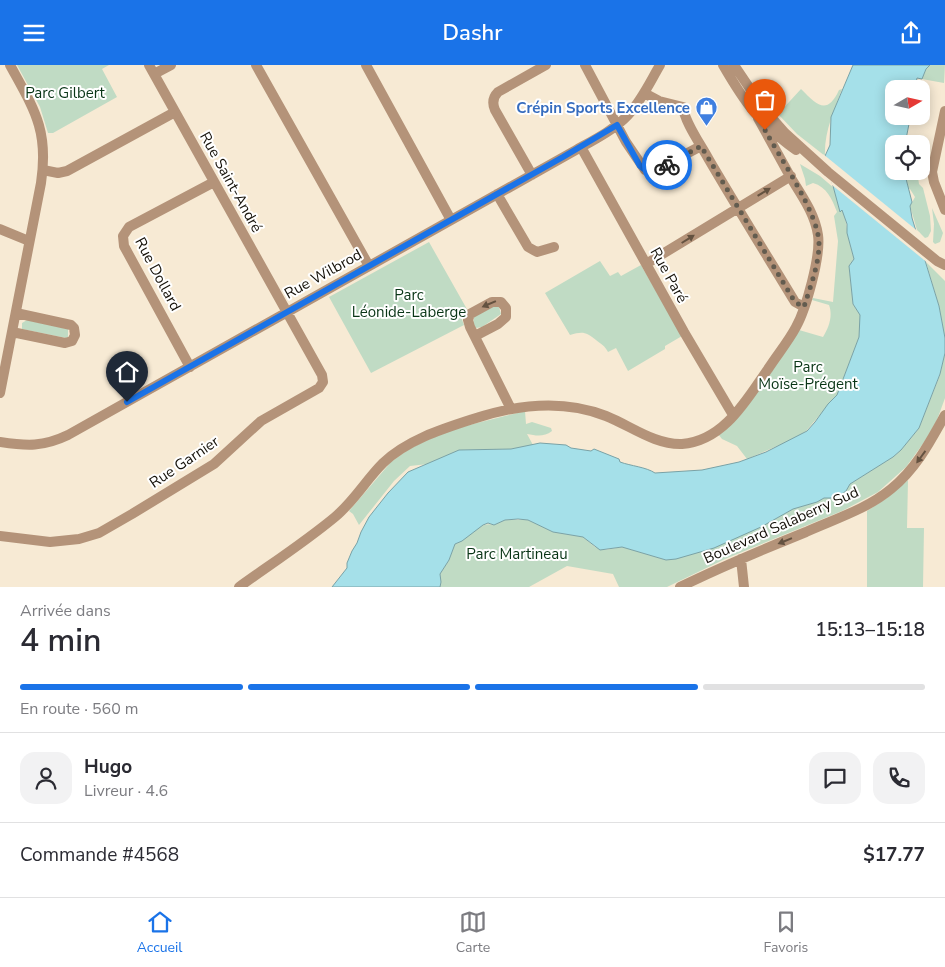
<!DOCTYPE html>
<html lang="fr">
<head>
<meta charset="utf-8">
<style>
  :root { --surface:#fff; --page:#f2f2f3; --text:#2b2b33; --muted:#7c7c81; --line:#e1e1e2; --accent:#1a73e8 }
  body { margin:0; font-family:"Nunito Sans",sans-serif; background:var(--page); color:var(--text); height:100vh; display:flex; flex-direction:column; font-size:19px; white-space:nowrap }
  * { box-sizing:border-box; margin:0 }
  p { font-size:16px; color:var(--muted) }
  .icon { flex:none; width:28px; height:28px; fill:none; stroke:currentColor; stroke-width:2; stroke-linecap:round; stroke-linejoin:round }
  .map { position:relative; height:522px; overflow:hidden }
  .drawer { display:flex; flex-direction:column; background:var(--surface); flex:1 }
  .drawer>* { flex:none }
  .needle { width:32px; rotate:81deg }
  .tools { position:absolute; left:885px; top:15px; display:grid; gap:10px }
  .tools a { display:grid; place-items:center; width:45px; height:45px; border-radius:10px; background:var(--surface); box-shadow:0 2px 12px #0003; font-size:25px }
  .pin { position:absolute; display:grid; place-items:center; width:42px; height:42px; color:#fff; margin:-51px -21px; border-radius:50% 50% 50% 0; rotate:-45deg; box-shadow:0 0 5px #0007 }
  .pin .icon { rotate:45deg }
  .courier { position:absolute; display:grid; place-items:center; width:50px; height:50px; margin:-25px; border:4px solid #1a73e8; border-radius:50%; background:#fff; color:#222; box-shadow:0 1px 6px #0007 }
  .summary em { font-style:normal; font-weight:600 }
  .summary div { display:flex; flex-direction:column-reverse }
  .summary { display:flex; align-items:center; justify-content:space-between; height:85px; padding:0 20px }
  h1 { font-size:32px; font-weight:600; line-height:38px }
  .bar { display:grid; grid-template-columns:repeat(4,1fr); gap:8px 5px; align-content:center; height:60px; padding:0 20px }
  .bar i { height:6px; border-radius:4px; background:var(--line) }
  .bar .selected { background:var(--accent) }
  .bar p { grid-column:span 4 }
  .line { display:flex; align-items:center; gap:12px; padding:0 20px; border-top:1px solid var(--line) }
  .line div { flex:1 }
  .round { display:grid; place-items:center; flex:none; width:52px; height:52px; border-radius:15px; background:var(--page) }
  header { display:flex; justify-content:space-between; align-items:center; height:65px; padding:0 20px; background:var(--accent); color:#fff; font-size:22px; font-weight:600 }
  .tab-bar { display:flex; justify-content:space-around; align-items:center; height:70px; border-top:1px solid var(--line); background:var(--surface); font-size:14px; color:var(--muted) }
  .tab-bar a { display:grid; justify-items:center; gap:2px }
  .tab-bar .selected { color:var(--accent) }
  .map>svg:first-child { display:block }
  .green { fill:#c0dbc4 }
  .water { fill:#a5e0e9; stroke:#7aa2a6 }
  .pier { fill:#f7ead4 }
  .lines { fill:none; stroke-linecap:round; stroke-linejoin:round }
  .minor { stroke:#b49379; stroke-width:10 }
  .oneway { fill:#645240 }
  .done { stroke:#635c4f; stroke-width:5; stroke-dasharray:0 9 }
  .route { stroke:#1a73e8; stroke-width:6 }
  .labels { text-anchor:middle; stroke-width:4; stroke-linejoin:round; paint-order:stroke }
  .park-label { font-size:15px; fill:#093516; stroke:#fff }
  .shop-label { font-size:15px; font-weight:bold; fill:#366cbe; stroke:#fff; text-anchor:end }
  .street-label { font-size:15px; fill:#141008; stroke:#fff }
</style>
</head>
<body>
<header><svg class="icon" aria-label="menu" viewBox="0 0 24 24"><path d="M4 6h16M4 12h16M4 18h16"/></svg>Dashr<svg class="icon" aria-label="share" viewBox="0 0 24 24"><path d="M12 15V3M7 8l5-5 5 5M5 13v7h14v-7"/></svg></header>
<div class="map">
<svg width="945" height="522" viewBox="0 0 945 522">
  <rect width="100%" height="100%" fill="#f7ead4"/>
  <!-- green -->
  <path class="green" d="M17,0H109L102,4L117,32L53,68H48L40,42Z
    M930,0H945L944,18L922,14L926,4Z
    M801,24C817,40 827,51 839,25L842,24C834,46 824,67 825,91L797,69L778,49Z
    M800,99L820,111L834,123L840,147L842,144C846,153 846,160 848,169C849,178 852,186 854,194L849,201L853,239L860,250V263L859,272L837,330L806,366L796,373L747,394L737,381L722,374L718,369L799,265L823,272C829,262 833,251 829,240L812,235L813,233L833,237L838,176L834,151L837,147C832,134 827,122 813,118L806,121L805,114Z
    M904,106H917L919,119L923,123L930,151L931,166L928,172L925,173L917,165L910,141L915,132L910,124L907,123Z
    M932,143L943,168L940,177L935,179L933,177L934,159Z
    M429,177L468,246L461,252L464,260L371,308L329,232Z
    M600,196L610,211L618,207L621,211L641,200L682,271L665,281V284L628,306L616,283L608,287C605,281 601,279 596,275C586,267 583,266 570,270L545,228Z
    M926,197L945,216V274L939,241Z
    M494,241L499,242L501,249L482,262L476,263L473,259L474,252Z
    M27,255L68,264V272L66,273L22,264V258Z
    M945,288V333L937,355L925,376L906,402L878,427L842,446L725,494L667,522H619L613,509L567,501L529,522H440L441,517L440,509L449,495L455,479C468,474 479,455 494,460L505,455H528L553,467L583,472L595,482L605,485L622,482L666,495L761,462L793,444L817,437L824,433L846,426L850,419L893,392L901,385L919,363L940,310Z
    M525,346L526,359L532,357L551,363L552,366C544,372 537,371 527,369L533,380L511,384L460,385L428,399L410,401L394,416L359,460L353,449L349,446L391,397L409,384L438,370L465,361Z
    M908,415L907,463H924L923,522H867V446L887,433Z"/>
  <!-- water -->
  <path class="water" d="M853,0H930L926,4L922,14L917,13L915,24H894V51H906L909,59L905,79H894V106H904L912,137L910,141L912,153L939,241L945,273V288L940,309L919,363L901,385L893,392L850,419L846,426L840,430L832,433H824L817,437L793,444L761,462L714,483L676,494L666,495L622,482L600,485L583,472L553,467L528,455L518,454L505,455L494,460L488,458L483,460L462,476L455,479L449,495L440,509L441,517L440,522H332L347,503V498L352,486L357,478L361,467L369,452L388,428L408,407L459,385L511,384L540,378L566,380L571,383L591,386L594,384L619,394L620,397C631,401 646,402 655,408L702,405L739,397L766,387L807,366L815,357L828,339L837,330L859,272L860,250L853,239L849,201L854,194L847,168V159L842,145L840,147L825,91L830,80L831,52Z"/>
  <!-- pier -->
  <path class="pier" d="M823,89L920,168L929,199L832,120Z"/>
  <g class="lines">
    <!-- minor -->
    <path class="minor" d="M256,0L369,201
      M366,0L451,155
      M585,0L626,77L645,105L654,106L701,81
      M723,0C745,38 759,58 796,85
      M734,0L763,43L785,68L828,107L937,196L945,200
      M154,9L171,0
      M644,28L659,36L683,42C684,56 701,80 708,93C736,141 766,189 795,237L804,242
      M945,46L932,107L934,117L945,145
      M581,82L684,267L733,350
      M43,105L58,108L67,106L175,47
      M532,110L495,45C492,38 493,32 498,27L546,0
      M497,129L528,182L537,187L554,182
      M0,164L29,176
      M646,199L791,111
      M12,267L65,278L72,276L75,270L74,263L71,260L16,248
      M475,271L498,259L506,252V243L501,237H492L470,249L468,255L470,262L511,344
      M190,302L124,181L123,171L129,162L214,117
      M0,328L41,118C49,65 34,44 10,0
      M0,377C27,381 43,382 68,370L576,85C594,75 614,65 628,50C642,35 650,17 660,0
      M0,471L50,477L79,474L99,468L132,449L214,399L261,356L319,323L323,317L322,310L149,0
      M741,494L744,522
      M239,522C271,499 305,477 335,452C354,436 366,415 383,398C407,375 442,364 473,354C515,340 563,334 606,351C631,361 655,380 682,379C724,376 747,334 768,304C777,290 788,277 796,262C806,244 821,191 818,170C815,149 802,131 791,113C780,93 769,73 758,53
      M680,522C721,502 764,484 806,467C835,454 867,444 891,424C916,404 930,377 945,350"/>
  </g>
  <!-- one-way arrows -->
  <defs><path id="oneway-solid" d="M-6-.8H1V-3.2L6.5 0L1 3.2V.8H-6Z" transform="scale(1.25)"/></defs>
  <g class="oneway">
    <use href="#oneway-solid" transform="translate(764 127) rotate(-31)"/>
    <use href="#oneway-solid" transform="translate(688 174) rotate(-32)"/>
    <use href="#oneway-solid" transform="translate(489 239) rotate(157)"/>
    <use href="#oneway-solid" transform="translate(921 392) rotate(126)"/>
    <use href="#oneway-solid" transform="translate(785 476) rotate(158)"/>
  </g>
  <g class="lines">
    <!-- done -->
    <path class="done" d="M667,100L701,81L795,237L804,242C810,222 819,200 819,179C819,149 780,93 765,65"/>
    <!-- route -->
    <path class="route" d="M127,337L563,92L617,60L640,101C649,110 657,105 667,100"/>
  </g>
  <!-- icons -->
  <defs>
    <symbol id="shop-pin" viewBox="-11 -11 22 30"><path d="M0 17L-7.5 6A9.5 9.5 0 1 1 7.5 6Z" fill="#3f7fe0" stroke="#fff"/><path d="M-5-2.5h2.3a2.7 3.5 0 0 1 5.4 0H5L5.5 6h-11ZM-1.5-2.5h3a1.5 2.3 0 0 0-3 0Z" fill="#fff"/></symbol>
  </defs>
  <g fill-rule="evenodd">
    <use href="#shop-pin" x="694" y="30" width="25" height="34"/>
  </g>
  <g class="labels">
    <!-- park labels -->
    <g class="park-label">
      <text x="65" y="33">Parc Gilbert</text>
      <text x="409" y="235">Parc<tspan x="409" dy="17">Léonide-Laberge</tspan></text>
      <text x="808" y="307">Parc<tspan x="808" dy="17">Moïse-Prégent</tspan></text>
      <text x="517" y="494">Parc Martineau</text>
    </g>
    <!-- shop labels -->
    <g class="shop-label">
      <text x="690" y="48">Crépin Sports Excellence</text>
    </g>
    <!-- street labels -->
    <g class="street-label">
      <text transform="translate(231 117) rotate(61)" y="5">Rue Saint-André</text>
      <text transform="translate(158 209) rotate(62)" y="5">Rue Dollard</text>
      <text transform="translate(323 209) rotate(-29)" y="5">Rue Wilbrod</text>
      <text transform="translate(669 210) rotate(61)" y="5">Rue Paré</text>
      <text transform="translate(184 397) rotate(-34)" y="5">Rue Garnier</text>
      <text transform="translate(781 460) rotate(-24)" y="5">Boulevard Salaberry Sud</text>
    </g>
  </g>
</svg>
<div class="tools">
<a><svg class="needle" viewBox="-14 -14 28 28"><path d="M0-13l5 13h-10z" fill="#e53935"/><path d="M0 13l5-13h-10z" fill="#7c7c81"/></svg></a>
<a><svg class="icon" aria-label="locate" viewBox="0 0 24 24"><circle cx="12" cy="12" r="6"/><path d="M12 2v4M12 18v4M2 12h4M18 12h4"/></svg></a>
</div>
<div class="pin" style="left:765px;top:65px;background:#ea580c"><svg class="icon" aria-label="bag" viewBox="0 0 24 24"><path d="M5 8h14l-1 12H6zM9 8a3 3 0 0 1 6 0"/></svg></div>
<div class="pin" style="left:127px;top:337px;background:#1f2937"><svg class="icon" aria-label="home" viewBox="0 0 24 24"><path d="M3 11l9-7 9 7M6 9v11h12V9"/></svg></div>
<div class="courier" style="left:667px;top:100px"><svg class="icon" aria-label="bike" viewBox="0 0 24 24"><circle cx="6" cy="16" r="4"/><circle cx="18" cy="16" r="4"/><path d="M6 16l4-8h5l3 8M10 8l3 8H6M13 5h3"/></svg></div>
</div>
<section class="drawer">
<div class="summary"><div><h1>4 min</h1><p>Arrivée dans</p></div><em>15:13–15:18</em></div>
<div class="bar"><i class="selected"></i><i class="selected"></i><i class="selected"></i><i></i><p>En route · 560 m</p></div>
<div class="line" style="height:90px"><a class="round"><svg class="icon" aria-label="person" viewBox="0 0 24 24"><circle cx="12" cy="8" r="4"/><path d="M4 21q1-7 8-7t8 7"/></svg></a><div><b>Hugo</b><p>Livreur · 4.6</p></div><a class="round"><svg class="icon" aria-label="chat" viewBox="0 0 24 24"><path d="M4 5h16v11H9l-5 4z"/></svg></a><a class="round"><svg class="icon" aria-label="phone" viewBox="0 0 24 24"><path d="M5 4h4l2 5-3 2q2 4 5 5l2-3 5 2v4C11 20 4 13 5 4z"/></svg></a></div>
<div class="line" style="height:65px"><div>Commande #4568</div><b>$17.77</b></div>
</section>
<nav class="tab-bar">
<a class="selected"><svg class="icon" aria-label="home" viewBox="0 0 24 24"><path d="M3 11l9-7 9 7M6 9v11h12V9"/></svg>Accueil</a>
<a><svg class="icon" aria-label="map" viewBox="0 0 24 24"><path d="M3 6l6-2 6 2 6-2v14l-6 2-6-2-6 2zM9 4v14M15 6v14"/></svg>Carte</a>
<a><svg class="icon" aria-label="saved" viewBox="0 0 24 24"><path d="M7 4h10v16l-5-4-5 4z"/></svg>Favoris</a>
</nav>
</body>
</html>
